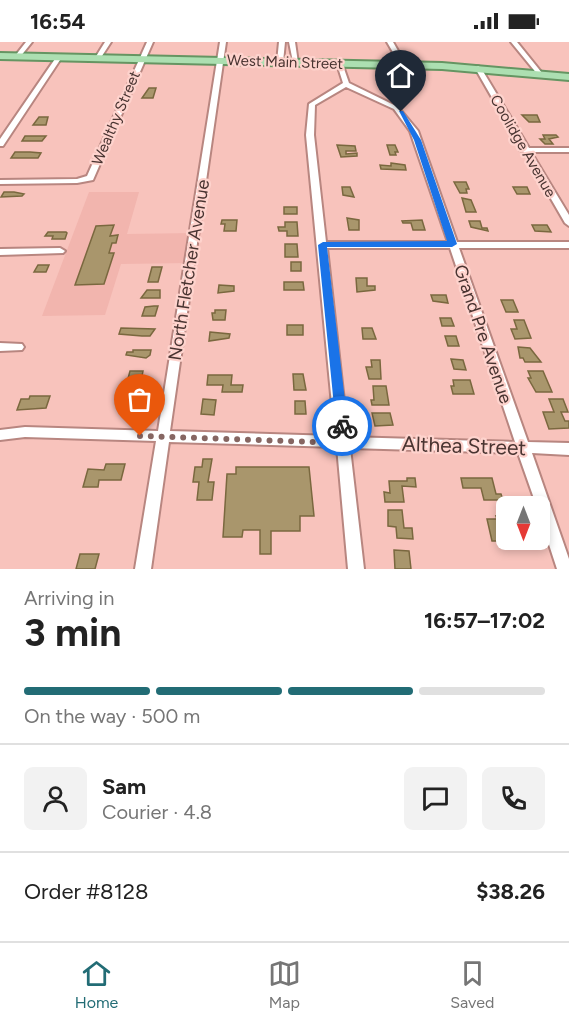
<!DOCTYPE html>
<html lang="en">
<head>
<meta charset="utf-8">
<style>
  :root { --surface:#fff; --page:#f2f2f2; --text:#222; --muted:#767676; --line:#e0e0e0; --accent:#226c75 }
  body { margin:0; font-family:Figtree,sans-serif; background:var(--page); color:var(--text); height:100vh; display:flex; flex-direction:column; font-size:22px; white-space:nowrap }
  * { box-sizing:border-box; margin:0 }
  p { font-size:20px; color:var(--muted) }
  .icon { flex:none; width:33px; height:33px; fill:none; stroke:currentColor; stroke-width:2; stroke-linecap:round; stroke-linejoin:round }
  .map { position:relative; height:527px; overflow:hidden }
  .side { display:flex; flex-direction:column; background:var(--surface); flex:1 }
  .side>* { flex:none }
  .needle { width:39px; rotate:180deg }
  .buttons { position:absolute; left:496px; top:454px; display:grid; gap:12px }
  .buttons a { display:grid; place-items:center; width:54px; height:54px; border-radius:9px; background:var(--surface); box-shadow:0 3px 9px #0003; font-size:30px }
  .pin { position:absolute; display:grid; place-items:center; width:51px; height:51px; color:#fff; margin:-62px -26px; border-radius:50% 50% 50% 0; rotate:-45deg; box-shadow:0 0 6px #0007 }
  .pin .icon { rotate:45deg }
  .courier { position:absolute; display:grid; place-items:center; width:60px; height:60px; margin:-30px; border:4px solid #1a73e8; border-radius:50%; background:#fff; color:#222; box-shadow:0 2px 8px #0007 }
  .headline em { font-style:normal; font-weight:700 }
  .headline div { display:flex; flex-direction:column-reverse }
  .headline { display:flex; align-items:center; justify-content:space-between; height:102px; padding:0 24px }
  h1 { font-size:39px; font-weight:700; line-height:45px }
  .bar { display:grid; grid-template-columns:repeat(4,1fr); gap:9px 6px; align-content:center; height:72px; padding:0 24px }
  .bar i { height:8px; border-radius:4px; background:var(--line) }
  .bar .selected { background:var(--accent) }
  .bar p { grid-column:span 4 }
  .line { display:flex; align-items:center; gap:15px; padding:0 24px; border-top:2px solid var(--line) }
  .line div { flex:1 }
  .round { display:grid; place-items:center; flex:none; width:63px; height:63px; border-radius:9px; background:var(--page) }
  .status { display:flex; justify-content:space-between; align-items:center; height:42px; padding:0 30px; background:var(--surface); direction:ltr }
  .status svg { height:16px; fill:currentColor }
  .menu { display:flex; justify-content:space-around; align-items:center; height:84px; border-top:2px solid var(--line); background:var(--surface); font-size:16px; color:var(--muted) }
  .menu a { display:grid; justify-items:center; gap:3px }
  .menu .selected { color:var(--accent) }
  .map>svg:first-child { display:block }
  .built { fill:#f2b5ae }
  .building { fill:#a9966c; stroke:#7a683f; stroke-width:1.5 }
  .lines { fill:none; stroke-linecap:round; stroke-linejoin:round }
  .street-casing { stroke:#b88680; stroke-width:4 }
  .primary-casing { stroke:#659562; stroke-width:4 }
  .street { fill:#fff; fill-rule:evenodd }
  .primary { fill:#acdfb1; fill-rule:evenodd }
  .route { fill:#1a73e8 }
  .done { stroke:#866662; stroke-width:6; stroke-dasharray:0 10.8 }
  .labels { text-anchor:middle; stroke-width:4.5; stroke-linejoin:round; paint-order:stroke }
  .far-street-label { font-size:15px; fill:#493431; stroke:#fed3cd }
  .street-label { font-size:18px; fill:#493431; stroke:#fed3cd }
  .near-street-label { font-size:21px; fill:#493431; stroke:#fed3cd }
</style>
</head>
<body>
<div class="status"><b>16:54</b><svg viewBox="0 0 49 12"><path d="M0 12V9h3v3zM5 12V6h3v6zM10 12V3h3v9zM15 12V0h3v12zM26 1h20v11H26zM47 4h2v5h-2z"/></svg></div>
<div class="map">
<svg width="569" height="527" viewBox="0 0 569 527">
  <rect width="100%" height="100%" fill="#f8c3bc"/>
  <!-- built -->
  <path class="built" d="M89,150H139L127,192L194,191L190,221L121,222L105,273L42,274Z"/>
  <!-- building -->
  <path class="building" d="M149,46H156L153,56H142Z
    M522,73H537L540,80H529Z
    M39,75H48L46,83H33Z
    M543,93H556L558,95L549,97L553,102H545L540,97H545Z
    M25,94H46L42,99H22Z
    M337,103L355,104L356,109H346V112L357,111V114L341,115Z
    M387,103H395L398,110H395L396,113H390Z
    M15,110H30L41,111L38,116H11Z
    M391,121L405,123L406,128L381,127L380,123L391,124Z
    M454,140H466L469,147H466L467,151H460Z
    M342,145H350L354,155L343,153Z
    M513,145H527L530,152H517Z
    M4,150H14L24,152L22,154L1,155Z
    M462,156L471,158L476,170H466Z
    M284,165H297V172H284Z
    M347,176L359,178V188H349Z
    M222,178H237L236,189H224L225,182H221Z
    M422,178L425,188H413L411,181H403L402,179Z
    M469,179H480L482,186H487L488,189L471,185Z
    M285,180H297L298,194H287V189H279L278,185H285Z
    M114,183L110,194L118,193L116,201H112L109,211H114L104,242L75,243L96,184Z
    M532,183H547L551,190L535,189Z
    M48,190H66L67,191L65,197H52L53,194H45Z
    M285,202H297L298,215H285Z
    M291,220H301V229H291Z
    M38,223H49L46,230H34Z
    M152,225H162L158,240H148Z
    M356,236H367V244H375V248L357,250Z
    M284,240H303L304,248H284Z
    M219,243L234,244V249L218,251Z
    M147,248H160V256H141Z
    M431,253H446L448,261L433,259Z
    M501,258H513L518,270H506Z
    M154,264H158L155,274H142L145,265Z
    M215,268H226L225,278H213L212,271H215Z
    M440,276H451L454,284H442Z
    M514,278H524L531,296L515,297L511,287H517Z
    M287,283H303V293H287Z
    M121,286L155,287L150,294H142L119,292Z
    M362,286H372L376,297H363Z
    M210,290L230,292L229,296L209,299Z
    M445,294H456L459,304H448Z
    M518,305L530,306L541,320H525L523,316H520Z
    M133,308H151L150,313L146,316L126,313L127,310H133Z
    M451,317L463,318L466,328L454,327Z
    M371,318H380L381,337H369L366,325H372Z
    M130,329H143L140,344H126Z
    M528,329H543L552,350H536L528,336H531Z
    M293,332H303L306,348H294Z
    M208,333H232L231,343H243L242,350H222L223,343H207Z
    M453,338H470L474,352H453L451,344H454Z
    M373,344H386L389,363H372L371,358H374Z
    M30,354H50L46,366L17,368L21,357H29Z
    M139,354L137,368H123L125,355Z
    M203,357L216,358L214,373L201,372Z
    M549,357H563L568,370H561L565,379H569V386L549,387L543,370H554Z
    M295,359H305L306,372H295Z
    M372,371H390L393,383L375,384Z
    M203,417H212L208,440H214L212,458H197L199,440H193L195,425H202Z
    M106,422H125L121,438H99L98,445H83L88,427L104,428Z
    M236,425H309L314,474H300V489H271V512H260V488H243L242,495H223L227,432H236Z
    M407,436H415L416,445L402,444L404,460H385L384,450L390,451L389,439H407Z
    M461,436H492L496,452H501L503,458H484L481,446H463Z
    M388,468H402L404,486H412L413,497L397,496L396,485L388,484Z
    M496,474L507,477V498L511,499H492L487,477H497Z
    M394,508L409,509L411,527H395Z
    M80,512H99L95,527H76Z"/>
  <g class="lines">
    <defs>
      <path id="street" d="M26,0H32L20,15H16L15,14Z
        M105,0H111L100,17H96L95,16Z
        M147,0H153L93,138L77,141L0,142V138L77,137L87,134Z
        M220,0H226L170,389L335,394L306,93L309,62L343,41L337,22L342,21L349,41L398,65L418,89L457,200H569V206H459L528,400L569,401V413L532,411L569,517V527H557L540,475V465H537L518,411L350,406L364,527H348L337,405L169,400L151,527H135L156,399L25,395L0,398V388L25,385L158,389ZM346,45L394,67L410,89L448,200H326L314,93L315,63ZM327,206H450L515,400L348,395Z
        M279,0H285L283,20L280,22L277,20Z
        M289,0H295L298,21L293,20Z
        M387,0H393L406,23L405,24H401Z
        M511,0H517L542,31V33H538Z
        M57,14L62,15L3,104H0V97Z
        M478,24L481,26L529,106H569V110H531L569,173V184L565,181L524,110L520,108L521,106L475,26Z
        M60,206L65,209L63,211L0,213V207Z
        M0,301L22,302L24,305L22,308L0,309Z"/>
      <path id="primary" d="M0,11L442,21L569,32V38L442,27L0,17Z"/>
    </defs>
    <!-- street casing -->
    <use href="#street" class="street-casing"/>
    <!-- primary casing -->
    <use href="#primary" class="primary-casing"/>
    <!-- street -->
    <use href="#street" class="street"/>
    <!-- primary -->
    <use href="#primary" class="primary"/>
  </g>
  <!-- route -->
  <path class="route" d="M399,69H403L421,98L457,202L452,205H327L348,384L342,389L336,384L318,203L323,200L447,199L414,98Z"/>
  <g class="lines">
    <!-- done -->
    <path class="done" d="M140,394L344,401L342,384"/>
  </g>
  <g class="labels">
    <!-- far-street labels -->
    <g class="far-street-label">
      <text transform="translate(285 20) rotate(2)" y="5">West Main Street</text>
      <text transform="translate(116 76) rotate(-67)" y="5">Wealthy Street</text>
      <text transform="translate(523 104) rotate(60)" y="5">Coolidge Avenue</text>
    </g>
    <!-- street labels -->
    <g class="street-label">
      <text transform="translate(189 228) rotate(-81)" y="6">North Fletcher Avenue</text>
      <text transform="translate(483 292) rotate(71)" y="6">Grand Pre Avenue</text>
    </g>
    <!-- near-street labels -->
    <g class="near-street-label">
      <text transform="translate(464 404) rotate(2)" y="7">Althea Street</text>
    </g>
  </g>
</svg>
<div class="buttons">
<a><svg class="needle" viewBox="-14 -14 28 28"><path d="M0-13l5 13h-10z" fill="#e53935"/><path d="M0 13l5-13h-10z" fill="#767676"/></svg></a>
</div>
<div class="pin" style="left:140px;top:394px;background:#ea580c"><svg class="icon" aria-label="bag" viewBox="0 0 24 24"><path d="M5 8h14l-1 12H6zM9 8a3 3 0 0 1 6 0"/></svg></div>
<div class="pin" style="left:401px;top:70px;background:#1f2937"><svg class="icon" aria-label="home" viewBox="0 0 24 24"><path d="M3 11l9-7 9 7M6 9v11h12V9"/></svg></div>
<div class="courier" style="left:342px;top:384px"><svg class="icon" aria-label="bike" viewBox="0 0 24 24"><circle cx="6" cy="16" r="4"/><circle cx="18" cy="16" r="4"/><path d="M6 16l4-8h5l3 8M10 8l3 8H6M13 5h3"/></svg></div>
</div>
<section class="side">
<div class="headline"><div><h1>3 min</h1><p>Arriving in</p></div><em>16:57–17:02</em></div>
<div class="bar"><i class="selected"></i><i class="selected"></i><i class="selected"></i><i></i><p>On the way · 500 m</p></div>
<div class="line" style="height:108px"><a class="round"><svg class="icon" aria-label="person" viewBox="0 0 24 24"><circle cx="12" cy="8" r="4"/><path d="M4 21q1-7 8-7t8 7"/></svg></a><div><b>Sam</b><p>Courier · 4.8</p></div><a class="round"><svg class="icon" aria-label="chat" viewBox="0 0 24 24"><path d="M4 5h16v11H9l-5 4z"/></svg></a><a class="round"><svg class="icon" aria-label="phone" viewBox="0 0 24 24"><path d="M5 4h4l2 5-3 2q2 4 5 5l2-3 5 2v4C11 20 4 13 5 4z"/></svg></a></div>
<div class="line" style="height:78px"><div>Order #8128</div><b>$38.26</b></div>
</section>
<nav class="menu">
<a class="selected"><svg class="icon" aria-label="home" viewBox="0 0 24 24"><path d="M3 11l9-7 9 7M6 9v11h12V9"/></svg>Home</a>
<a><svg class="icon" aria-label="map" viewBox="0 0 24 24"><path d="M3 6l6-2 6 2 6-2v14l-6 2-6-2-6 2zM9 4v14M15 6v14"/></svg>Map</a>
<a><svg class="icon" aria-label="saved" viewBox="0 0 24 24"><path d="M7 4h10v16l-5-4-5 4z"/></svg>Saved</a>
</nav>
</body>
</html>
